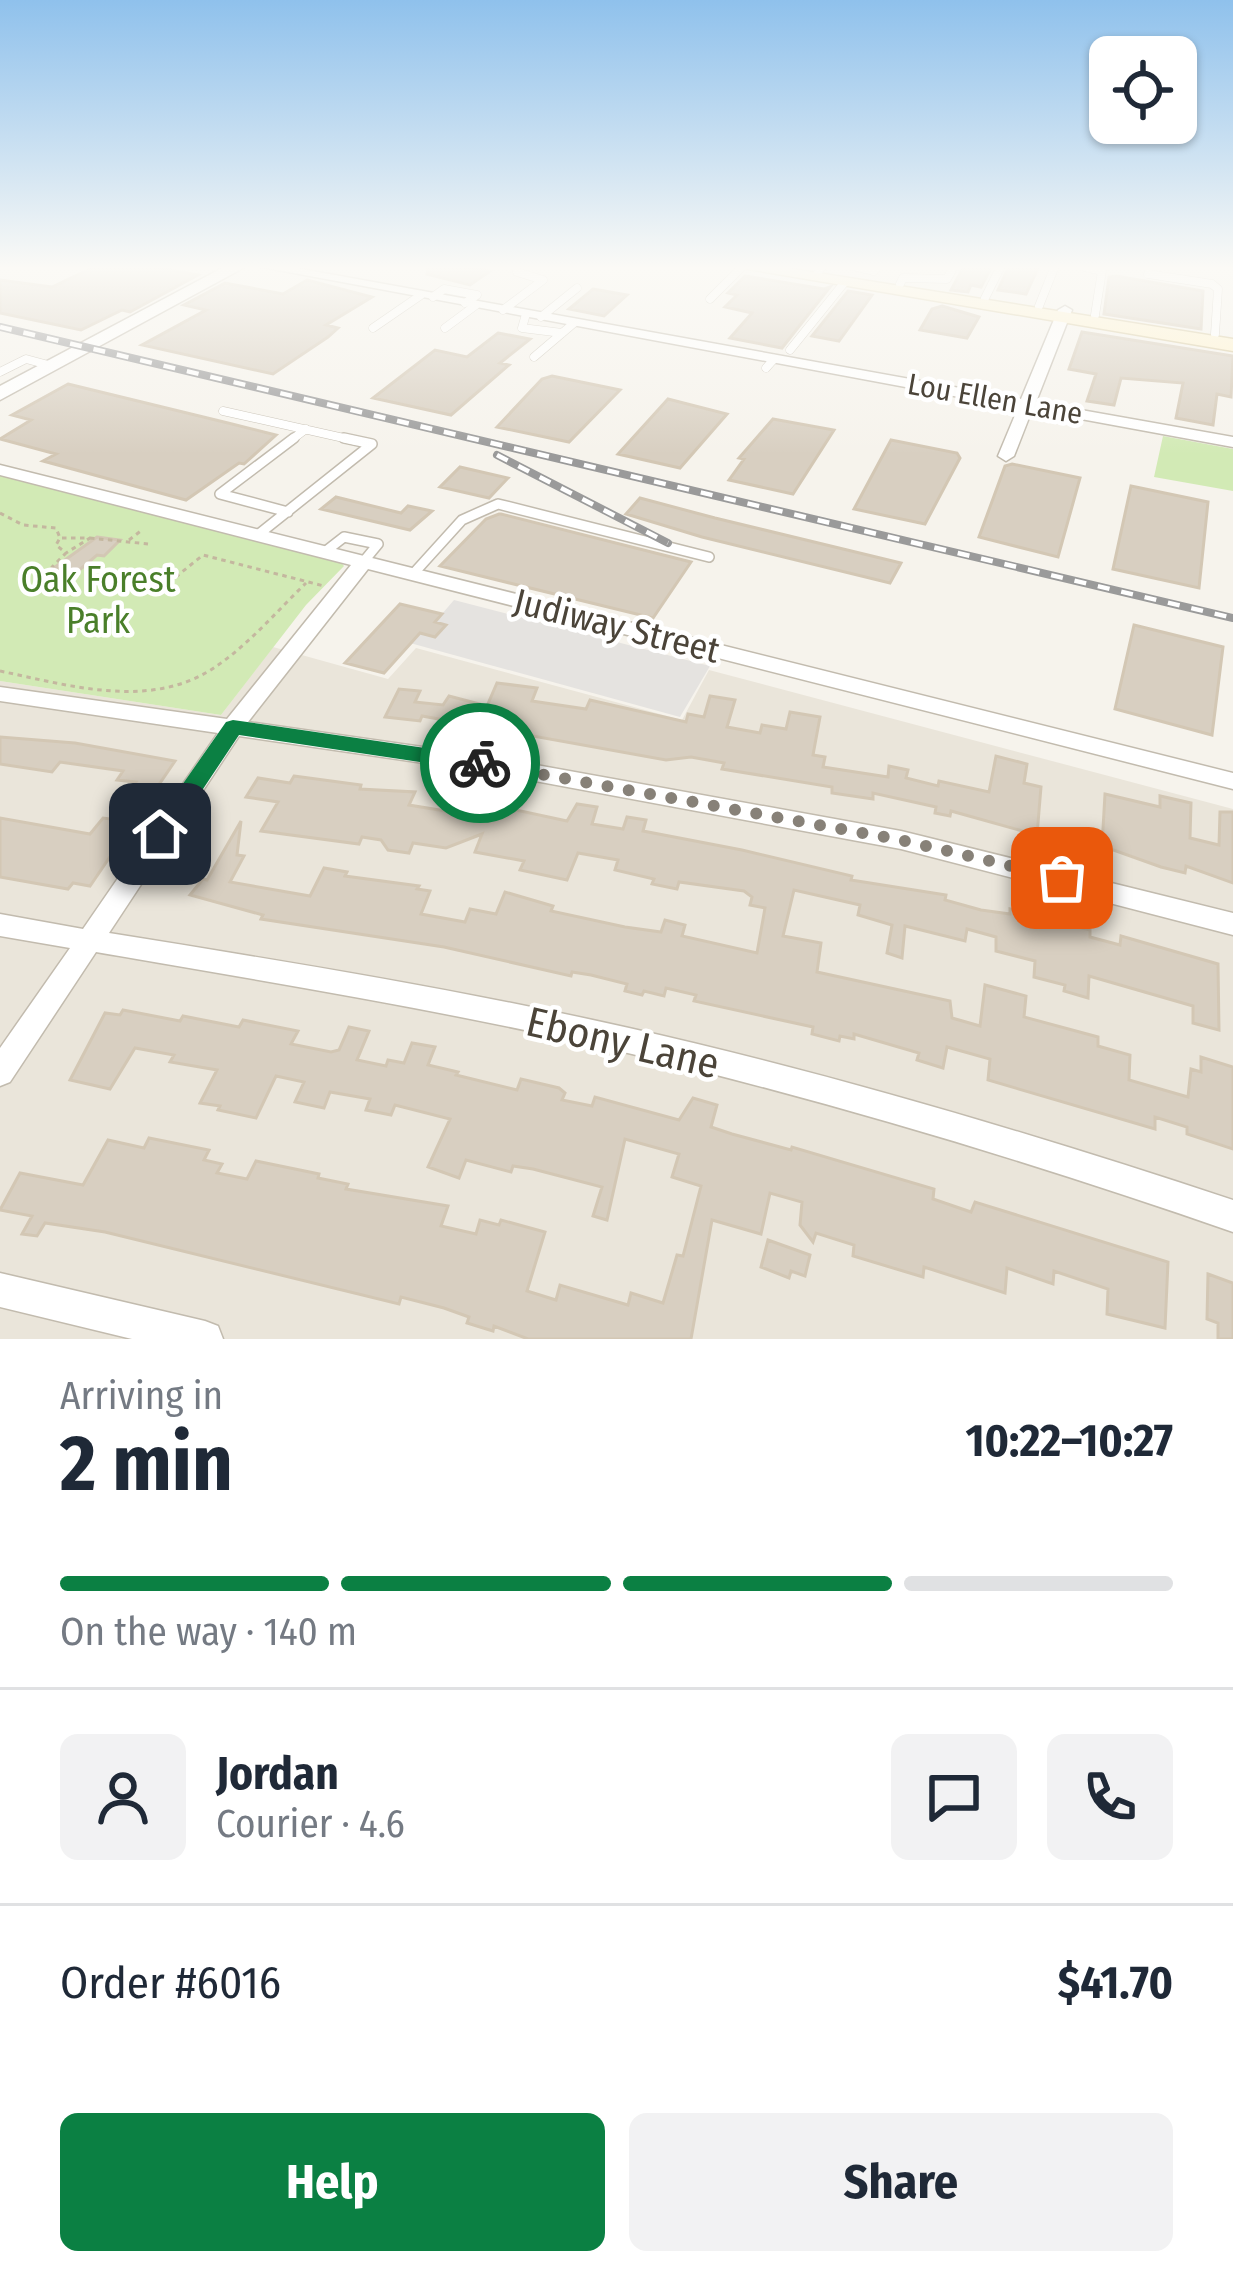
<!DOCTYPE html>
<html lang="en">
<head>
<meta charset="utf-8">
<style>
  :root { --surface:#fff; --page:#f2f2f3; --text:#1f2937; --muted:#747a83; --line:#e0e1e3; --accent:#0b8043 }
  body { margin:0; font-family:"Fira Sans Condensed",sans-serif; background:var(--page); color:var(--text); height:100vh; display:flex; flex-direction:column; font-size:45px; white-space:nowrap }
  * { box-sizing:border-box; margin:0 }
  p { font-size:39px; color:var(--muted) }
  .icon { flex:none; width:66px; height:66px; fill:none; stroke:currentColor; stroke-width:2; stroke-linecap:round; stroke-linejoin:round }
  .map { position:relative; height:1339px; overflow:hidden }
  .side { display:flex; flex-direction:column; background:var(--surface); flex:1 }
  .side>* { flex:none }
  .tools { position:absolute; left:1089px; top:36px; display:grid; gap:24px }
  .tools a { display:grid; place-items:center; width:108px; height:108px; border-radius:18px; background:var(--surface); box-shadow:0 3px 9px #0004; font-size:60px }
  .pin { position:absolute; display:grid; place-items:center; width:102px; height:102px; color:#fff; margin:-51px; border-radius:24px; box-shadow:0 6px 18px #0006 }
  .courier { position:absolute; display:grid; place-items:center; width:120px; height:120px; margin:-60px; border:9px solid #0b8043; border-radius:50%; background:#fff; color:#222; box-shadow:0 3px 15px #0007 }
  .headline em { font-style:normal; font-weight:700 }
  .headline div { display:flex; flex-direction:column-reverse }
  .headline { display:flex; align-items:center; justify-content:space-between; height:204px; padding:0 60px }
  h1 { font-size:78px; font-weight:700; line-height:90px }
  .bar { display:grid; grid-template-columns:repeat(4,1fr); gap:18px 12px; align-content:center; height:144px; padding:0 60px }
  .bar i { height:15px; border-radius:9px; background:var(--line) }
  .bar .selected { background:var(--accent) }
  .bar p { grid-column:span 4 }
  .line { display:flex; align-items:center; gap:30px; padding:0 60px; border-top:3px solid var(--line) }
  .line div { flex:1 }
  .round { display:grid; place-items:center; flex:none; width:126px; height:126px; border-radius:18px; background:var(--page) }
  .button { display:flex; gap:24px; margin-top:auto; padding:24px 60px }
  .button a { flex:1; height:138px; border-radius:18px; background:var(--accent); color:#fff; font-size:48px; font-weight:700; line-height:138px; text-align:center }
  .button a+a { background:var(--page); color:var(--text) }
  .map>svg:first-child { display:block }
  .residential { fill:#eae5da }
  .green { fill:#d2eab5 }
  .parking { fill:#e5e3e0 }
  .building { fill:#d8cfc1; stroke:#d3c7b4; stroke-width:3 }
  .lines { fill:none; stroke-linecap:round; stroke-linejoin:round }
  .service-far1-casing { stroke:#c2bbae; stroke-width:9 }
  .service-casing { stroke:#c2bbae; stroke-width:12 }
  .minor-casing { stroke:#c2bbae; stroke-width:3 }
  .tertiary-casing { stroke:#c2bbae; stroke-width:3 }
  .secondary-casing { stroke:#d6c79b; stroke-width:3 }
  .path { stroke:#c4b79f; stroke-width:3; stroke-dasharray:4.5 4.5; stroke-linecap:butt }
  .service-far1 { stroke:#fff; stroke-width:8 }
  .service { stroke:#fff; stroke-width:9 }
  .minor { fill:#fff; fill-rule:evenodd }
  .tertiary { fill:#fff; fill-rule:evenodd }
  .secondary { fill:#fff3cd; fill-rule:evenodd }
  .rail-casing { stroke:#9a9a9a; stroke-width:8 }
  .rail { stroke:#fff; stroke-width:4.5; stroke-dasharray:12; stroke-linecap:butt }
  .route { fill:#0b8043 }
  .done { stroke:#878178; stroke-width:12; stroke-dasharray:0 21.6 }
  .labels { text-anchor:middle; stroke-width:9; stroke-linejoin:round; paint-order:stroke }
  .far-street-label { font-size:30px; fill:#4b4439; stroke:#fff }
  .park-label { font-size:36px; fill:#4a7f2a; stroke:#fff }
  .street-label { font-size:36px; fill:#4b4439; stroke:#fff }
  .near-street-label { font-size:42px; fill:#4b4439; stroke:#fff }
</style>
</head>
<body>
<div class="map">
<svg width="1233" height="1339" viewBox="0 0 1233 1339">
  <rect width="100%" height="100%" fill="#f6f3ec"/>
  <!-- residential -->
  <path class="residential" d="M273,647L388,679L416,648L682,720L709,670L1233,809V1339H0V681L221,715Z"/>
  <!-- green -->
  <path class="green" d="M1163,436L1233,449V491L1154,477Z
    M0,475L339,560L344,566L306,605L221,715L0,681Z"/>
  <!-- parking -->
  <path class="parking" d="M454,600L710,666L680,717L410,643L420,633L435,637L445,625L435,622Z"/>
  <!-- building -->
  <path class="building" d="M96,266H150L198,275L130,312L122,310L81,330L0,313V280L52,287Z
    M428,266H463L490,271L470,285L427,274Z
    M964,266H992L981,287L971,285L968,292L951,290Z
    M1009,266H1039L1026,294L998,290Z
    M745,276L824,289L830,287L782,348L730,338L752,313L725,307L737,295L728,293Z
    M1116,276L1203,291L1201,329L1104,314L1109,277Z
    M307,280L372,297L326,325L338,328L328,337L273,374L142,345L206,310L184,305L225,283L283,294Z
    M593,289L627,295L604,316L569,309Z
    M848,291L872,295L839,341L812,336Z
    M942,306L979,317L967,338L920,330L932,309Z
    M1082,332L1233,356L1231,397L1217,394L1213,425L1176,418L1183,383L1121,378L1114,405L1087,401L1096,374L1069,369Z
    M498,333L530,339L500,363L509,365L451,415L373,398L435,350L467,357Z
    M552,376L620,390L569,442L497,427L542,379Z
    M68,384L228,423L276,435L244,464L239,463L186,500L43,461L56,454L0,439L31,420L12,415Z
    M668,399L727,414L680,468L618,454Z
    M773,419L834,430L793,494L729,480L744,459L739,458Z
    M891,440L957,453L960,458L925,524L854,509Z
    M1012,464L1080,478L1058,557L979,537L1005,466Z
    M460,467L508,478L489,498L440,487Z
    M1131,486L1208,502L1199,588L1113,569Z
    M336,497L401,513L408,506L432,511L410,530L321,509Z
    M640,498L715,518L901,563L890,583L702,537L626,514Z
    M499,514H501L691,562L653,618L440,566L486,519Z
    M97,537L120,540L104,556L97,555L77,572L55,567Z
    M400,604L442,614L435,622L446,625L435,637L420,633L384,673L345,663Z
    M1134,625L1223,647L1212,735L1115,709Z
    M497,683L537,688L532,701L586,709L590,700L686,722L688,714L704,717L710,696L735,700L727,727L760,733L762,725L786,729L790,712L820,717L813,755L825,757L823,767L888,777L889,766L908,770L906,778L938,786L939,781L989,792L996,756L1027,764L1024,783L1041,787L1037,835L951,811L950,816L935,813L936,807L873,793V799L832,793V787L722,769L724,763L691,757L666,760L422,716L420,721L385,717L399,689L420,691L415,702L443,705L449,696L487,706Z
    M0,737L75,743L175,761L90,886L73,883L68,889L0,877V818L90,834L103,818L110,819L136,782L117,780L123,771L60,762L52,772L0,764Z
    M294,776L361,785L360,789L415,792L409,805L458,813L465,799L567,821L577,804L597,807L592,824L623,829L627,817L646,820L643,831L742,850L852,876L851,880L946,895L945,900L981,910L1010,914V909L1090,930V937L1120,945L1121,936L1218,964L1219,1030L1193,1023V1006L1089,976L1088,998L1064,991L1065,985L1034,977L1035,961L996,951V937L967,929L965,941L905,926L902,958L887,953L892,925L858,915L860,905L794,890L783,936L821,943L817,972L950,1001L952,1018L980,1026L985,985L1026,996L1024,1017L1098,1037V1046L1130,1055L1129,1080L1188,1097L1191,1069L1201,1072V1057L1233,1067V1149L1187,1134V1127L1155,1117V1129L988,1080L990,1059L947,1047L943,1068L917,1060L919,1053L854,1034V1039L840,1036L839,1041L812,1034L813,1027L694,1001L696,995L666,988L664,996L644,991L642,995L625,991L627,984L591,975L572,972L571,976L444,947L261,919L263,915L190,895L203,879L207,880L241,821L237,855L244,856L230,882L310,896L324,868L347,872L345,876L419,886L417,889L430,891L421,914L465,922L470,909L496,914L505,892L553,906L551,911L625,927L661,932L665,920L685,925L682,936L757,953L765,908L750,905L752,897L744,891L679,882L677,889L652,884L654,879L615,870L618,860L578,853L567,880L520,870L524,861L475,852L482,834L446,848L413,843L409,853L388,850L381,840L362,837L359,844L261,831L278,802L246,797L258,778L290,783Z
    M1105,794L1160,807V796L1191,803L1190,838L1219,845L1220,812H1233V883L1186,866L1185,873L1161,867L1102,846Z
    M123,1010L180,1021L183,1016L239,1027L243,1020L298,1031L291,1044L331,1052L339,1050L349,1027L369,1031L357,1060L386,1066L388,1060L404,1063L412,1043L435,1047L428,1065L458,1072L456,1075L517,1090L521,1079L559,1088L565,1093L562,1100L592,1106L595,1097L679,1120L693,1098L717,1105L711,1127L732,1134L791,1150L792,1147L934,1189L933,1199L971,1212L975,1202L1168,1262L1165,1328L1107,1314L1108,1289L1054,1271L1053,1284L1007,1268L1005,1293L924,1267L923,1277L853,1256L854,1245L816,1233L813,1242L800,1225L802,1202L770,1193L761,1234L712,1220L691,1339H528L494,1326L493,1331L467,1323L469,1317L444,1308L401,1297L399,1304L105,1232L45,1223L37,1236L22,1234L32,1216L0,1210L20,1173L83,1185L108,1140L144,1148L149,1138L209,1150L204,1160L222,1164L217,1173L247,1179L256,1161L319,1174L318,1178L348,1184L346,1189L448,1206L441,1226L476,1234L480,1220L499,1225L501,1220L545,1232L527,1291L556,1300L560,1285L628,1305L631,1293L663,1303L677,1255L683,1256L701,1186L672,1177L679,1154L625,1139L607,1220L593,1216L602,1187L533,1169L513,1166L511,1172L466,1160L459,1178L428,1167L450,1119L395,1105L391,1115L366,1110L370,1099L330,1092L324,1108L295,1102L304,1082L276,1076L256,1118L218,1110L220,1106L200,1103L217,1070L170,1062L174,1055L135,1048L110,1089L70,1080L105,1013L120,1015Z
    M768,1240L810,1255L805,1276L791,1271L789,1278L761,1267Z
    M1208,1274L1233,1283V1339H1218V1323L1207,1319Z"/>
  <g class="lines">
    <defs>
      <path id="service-far1" d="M853,266L874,271L878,266
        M1081,266L1102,271L1095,315
        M818,272L823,266
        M1148,274L1212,284L1218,289L1215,334
        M900,284L903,278L947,279L954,266
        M433,297L444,289L477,295L465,303
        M985,298L1001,266
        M710,299L742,267
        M1039,306L1055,266
        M503,310L543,280L517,272L515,266
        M526,314L522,328L562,333
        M541,317L577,288
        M373,328L421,295
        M445,328L476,305
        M790,350L844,283
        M534,357L574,323
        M766,368L774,359
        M0,372L26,359L52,366
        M223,411L357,441
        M290,441L306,429"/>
      <path id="service" d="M288,512L220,494L294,438
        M259,534L372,444L344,438
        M326,551L344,537L378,544L364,561
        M414,573L462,520L498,504L709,557"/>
      <path id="minor" d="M256,266H285L1021,399L1058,310L1065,306L1072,310L1036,402L1233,437V447L1032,410L1014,456L1006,461L998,456L1018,408Z
        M0,465L1233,773V789L368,569L248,722L492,757L901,831L1233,913V935L901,849L492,773L239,736L109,933C283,961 457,989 629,1028C833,1074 1034,1134 1233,1200V1232C1035,1163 836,1103 632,1054C455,1012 275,983 96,952L10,1082L0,1086V1048L70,948L0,936V914L83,929L218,733L0,701V687L227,719L351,565L0,475Z
        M0,1273L205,1321L218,1326L223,1339H132L0,1307Z"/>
      <path id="tertiary" d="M226,266H247L0,400V386Z"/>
      <path id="secondary" d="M730,266H774L1233,339V351Z"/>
    </defs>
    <!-- service-far1 casing -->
    <use href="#service-far1" class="service-far1-casing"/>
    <!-- service casing -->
    <use href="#service" class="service-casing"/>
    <!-- minor casing -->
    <use href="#minor" class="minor-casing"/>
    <!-- tertiary casing -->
    <use href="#tertiary" class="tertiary-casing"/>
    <!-- secondary casing -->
    <use href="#secondary" class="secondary-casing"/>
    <!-- path -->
    <path class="path" d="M0,513L23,525L56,528L60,538L56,545L66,553L52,567L156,593L203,555L324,586
      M62,538H90L66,553
      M90,538L148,544
      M129,540L142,530
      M0,671C67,685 146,709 209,671C246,648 275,613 306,583"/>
    <!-- service-far1 -->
    <use href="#service-far1" class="service-far1"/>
    <!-- service -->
    <use href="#service" class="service"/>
    <!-- minor -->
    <use href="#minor" class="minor"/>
    <!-- tertiary -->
    <use href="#tertiary" class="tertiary"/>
    <!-- secondary -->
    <use href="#secondary" class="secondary"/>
    <defs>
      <path id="rail" d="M0,327L1233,618
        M497,455L668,543"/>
    </defs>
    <!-- rail casing -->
    <use href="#rail" class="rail-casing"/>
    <!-- rail -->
    <use href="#rail" class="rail"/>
  </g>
  <!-- sky -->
  <linearGradient id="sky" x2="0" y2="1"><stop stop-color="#8fc1ec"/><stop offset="0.59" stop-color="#fbfaf6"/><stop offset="1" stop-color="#fbfaf6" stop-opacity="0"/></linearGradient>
  <rect width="1233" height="454" fill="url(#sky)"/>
  <!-- route -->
  <path class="route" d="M233,720L480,756L491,763L480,771L239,735L169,840H152V828L226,722Z"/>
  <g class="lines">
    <!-- done -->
    <path class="done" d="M480,763L901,840L1062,878"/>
  </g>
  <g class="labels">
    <!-- far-street labels -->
    <g class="far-street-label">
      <text transform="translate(995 399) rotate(10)" y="10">Lou Ellen Lane</text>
    </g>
    <!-- park labels -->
    <g class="park-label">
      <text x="98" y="592">Oak Forest<tspan x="98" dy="41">Park</tspan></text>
    </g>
    <!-- street labels -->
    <g class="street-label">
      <text transform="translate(617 625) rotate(14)" y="13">Judiway Street</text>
    </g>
    <!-- near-street labels -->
    <g class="near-street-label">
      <text transform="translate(623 1042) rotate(13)" y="15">Ebony Lane</text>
    </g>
  </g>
</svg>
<div class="tools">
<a><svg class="icon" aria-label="locate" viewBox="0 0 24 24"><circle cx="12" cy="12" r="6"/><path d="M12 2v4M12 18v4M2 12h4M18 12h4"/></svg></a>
</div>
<div class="pin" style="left:1062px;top:878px;background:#ea580c"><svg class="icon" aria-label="bag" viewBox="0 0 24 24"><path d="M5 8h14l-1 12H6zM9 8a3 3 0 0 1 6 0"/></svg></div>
<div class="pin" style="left:160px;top:834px;background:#1f2937"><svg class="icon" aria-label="home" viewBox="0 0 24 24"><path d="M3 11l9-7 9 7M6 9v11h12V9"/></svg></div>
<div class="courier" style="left:480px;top:763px"><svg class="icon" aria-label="bike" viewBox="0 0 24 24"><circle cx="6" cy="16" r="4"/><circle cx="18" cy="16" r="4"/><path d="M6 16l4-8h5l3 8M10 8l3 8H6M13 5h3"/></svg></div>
</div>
<section class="side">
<div class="headline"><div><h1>2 min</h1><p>Arriving in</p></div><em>10:22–10:27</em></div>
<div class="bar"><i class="selected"></i><i class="selected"></i><i class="selected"></i><i></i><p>On the way · 140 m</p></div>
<div class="line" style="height:216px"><a class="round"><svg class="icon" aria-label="person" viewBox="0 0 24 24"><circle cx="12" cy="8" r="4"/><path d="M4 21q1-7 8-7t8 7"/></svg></a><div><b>Jordan</b><p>Courier · 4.6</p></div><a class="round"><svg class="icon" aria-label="chat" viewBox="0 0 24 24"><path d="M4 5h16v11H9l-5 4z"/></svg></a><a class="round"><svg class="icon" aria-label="phone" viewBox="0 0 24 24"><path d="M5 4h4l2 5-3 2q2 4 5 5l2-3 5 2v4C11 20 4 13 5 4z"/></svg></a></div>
<div class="line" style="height:156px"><div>Order #6016</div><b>$41.70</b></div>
<div class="button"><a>Help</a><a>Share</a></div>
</section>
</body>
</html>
